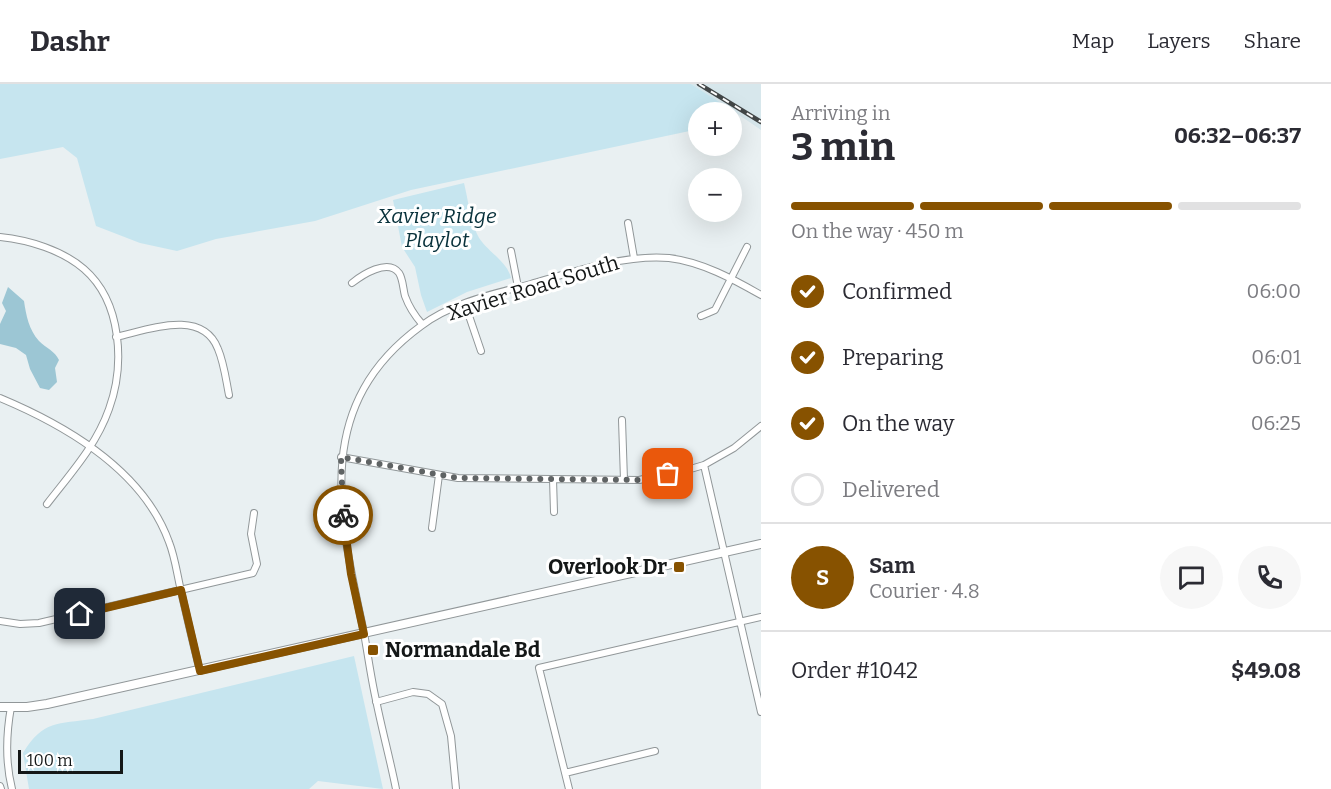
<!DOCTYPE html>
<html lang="en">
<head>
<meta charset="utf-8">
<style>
  :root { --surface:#fff; --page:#f7f7f7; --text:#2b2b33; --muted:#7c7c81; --line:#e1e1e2; --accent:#875200 }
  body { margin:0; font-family:Bitter,serif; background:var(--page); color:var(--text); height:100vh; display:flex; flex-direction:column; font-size:22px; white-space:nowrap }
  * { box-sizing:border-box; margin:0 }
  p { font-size:20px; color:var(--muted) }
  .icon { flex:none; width:33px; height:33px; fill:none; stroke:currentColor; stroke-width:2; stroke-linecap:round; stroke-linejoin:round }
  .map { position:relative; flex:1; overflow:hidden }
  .sheet { display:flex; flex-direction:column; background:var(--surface); width:570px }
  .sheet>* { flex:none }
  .tools { position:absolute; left:688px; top:18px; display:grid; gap:12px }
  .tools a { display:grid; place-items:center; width:54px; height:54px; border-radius:50%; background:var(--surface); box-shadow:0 6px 24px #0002; font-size:30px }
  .scale { position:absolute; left:18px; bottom:15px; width:105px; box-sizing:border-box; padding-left:6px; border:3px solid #141717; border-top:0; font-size:16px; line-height:21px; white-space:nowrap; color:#141717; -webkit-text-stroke:4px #fff; paint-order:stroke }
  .pin { position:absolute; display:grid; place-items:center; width:51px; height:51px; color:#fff; margin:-26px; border-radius:12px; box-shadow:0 3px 9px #0006 }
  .courier { position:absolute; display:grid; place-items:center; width:60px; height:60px; margin:-30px; border:4px solid #875200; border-radius:50%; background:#fff; color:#222; box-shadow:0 2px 8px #0007 }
  .head em { font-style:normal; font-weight:700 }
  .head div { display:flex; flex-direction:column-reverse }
  .head { display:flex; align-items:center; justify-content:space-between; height:102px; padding:0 30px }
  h1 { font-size:39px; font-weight:700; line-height:45px }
  .bar { display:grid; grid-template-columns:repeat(4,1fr); gap:9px 6px; align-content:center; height:72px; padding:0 30px }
  .bar i { height:8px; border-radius:4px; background:var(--line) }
  .bar .on { background:var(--accent) }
  .bar p { grid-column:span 4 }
  .line { display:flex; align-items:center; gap:15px; padding:0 30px; border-top:2px solid var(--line) }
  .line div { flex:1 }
  .round { display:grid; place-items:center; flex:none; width:63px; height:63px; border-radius:32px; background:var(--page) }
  ol { padding:0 30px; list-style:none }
  li { display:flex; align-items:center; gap:18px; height:66px }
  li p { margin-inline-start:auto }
  li .icon { padding:6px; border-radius:50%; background:var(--accent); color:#fff; stroke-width:4 }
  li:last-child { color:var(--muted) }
  li i { width:33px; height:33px; border:3px solid var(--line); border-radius:50% }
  header { display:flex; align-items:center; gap:36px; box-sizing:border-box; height:84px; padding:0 30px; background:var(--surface); border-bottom:2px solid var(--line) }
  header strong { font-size:28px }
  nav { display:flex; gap:33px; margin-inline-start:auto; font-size:21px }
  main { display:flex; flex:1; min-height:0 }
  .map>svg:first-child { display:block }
  .built { fill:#d7e7ec }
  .green { fill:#c6e5ef }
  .water { fill:#9cc6d4 }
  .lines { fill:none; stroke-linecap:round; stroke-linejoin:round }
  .street-casing { stroke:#919799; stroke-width:8 }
  .secondary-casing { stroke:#919799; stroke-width:10 }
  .street { stroke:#fff; stroke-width:6 }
  .secondary { stroke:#fff; stroke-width:8 }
  .rail-casing { stroke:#434748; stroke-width:4.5 }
  .rail { stroke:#fff; stroke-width:2; stroke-dasharray:7; stroke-linecap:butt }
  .done { stroke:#5f6364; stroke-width:6; stroke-dasharray:0 10.8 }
  .route { stroke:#875200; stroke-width:8 }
  .poi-dot { fill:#875200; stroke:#fff; stroke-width:2 }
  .labels { text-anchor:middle; stroke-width:6; stroke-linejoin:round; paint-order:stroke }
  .park-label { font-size:21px; font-style:italic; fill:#08313b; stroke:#fff }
  .street-label { font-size:21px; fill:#141717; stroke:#fff }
  .poi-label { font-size:21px; font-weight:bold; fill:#141717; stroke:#fff; text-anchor:end }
</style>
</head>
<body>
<header>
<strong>Dashr</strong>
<nav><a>Map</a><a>Layers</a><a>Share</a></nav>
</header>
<main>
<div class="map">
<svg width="761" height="705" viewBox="0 0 761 705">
  <rect width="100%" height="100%" fill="#e9f0f2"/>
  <!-- built -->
  <path class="built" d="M691,0H761V46L748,37Z"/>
  <!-- green -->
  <path class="green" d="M0,0H691L721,19L723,28H699V45L411,106L315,137L216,155L177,167L140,159L96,142L77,74L63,63L0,75Z
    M464,99C468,115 470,135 477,150C485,167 507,176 511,194L467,208L427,228L421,211L415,183L402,163L393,116Z
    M354,572L383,705L318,697L309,705H29L23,669C43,636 58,640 93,635Z"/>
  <!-- water -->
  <path class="water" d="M8,203L24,217C26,231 29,246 39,257C46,264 55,267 59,276L55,284L57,298L49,306L40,304L30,285L26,271L16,264L0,260V240L6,227L2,219Z"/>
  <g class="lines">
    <defs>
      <path id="street" d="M628,139L634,174
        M0,153C29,156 62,166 84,185C122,218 125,281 109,325C96,362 70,390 47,420
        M511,167L518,203
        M352,199C362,191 388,174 399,189C403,195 403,205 405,212C409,223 415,232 422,240
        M465,220L481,267
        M701,232L715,226L747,163
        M116,253C148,246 202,224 218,265C224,279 226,296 229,311
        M0,314C67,342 143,386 169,458C175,473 177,490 181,507C187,533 193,560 200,587
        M622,336L624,396
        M341,373L458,394L639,396L687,386L704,381L734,364L761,342
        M704,381L761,628
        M553,395L554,428
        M432,444L439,391
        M0,537L20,540L39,539L253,489L257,480L251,450L254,429
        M376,618L413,608L428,610L442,620L451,652L456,705
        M11,623C6,651 5,677 12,705
        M565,689L655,667
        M0,702L1,705
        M396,705C390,675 382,646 376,616C371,594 368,571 364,549C340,435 310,323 421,242C453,218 494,210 531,200C572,188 626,170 669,174C702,178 733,195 761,211
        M569,705L539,584L761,533"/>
      <path id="secondary" d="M0,623H27L47,620L761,460"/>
    </defs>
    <!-- street casing -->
    <use href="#street" class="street-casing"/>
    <!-- secondary casing -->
    <use href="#secondary" class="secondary-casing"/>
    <!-- street -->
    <use href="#street" class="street"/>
    <!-- secondary -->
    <use href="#secondary" class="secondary"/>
    <defs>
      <path id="rail" d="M699,0L761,38"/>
    </defs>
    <!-- rail casing -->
    <use href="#rail" class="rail-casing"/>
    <!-- rail -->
    <use href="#rail" class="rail"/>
  </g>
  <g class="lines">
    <!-- done -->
    <path class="done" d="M343,431L341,373L458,394L639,396L668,390"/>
    <!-- route -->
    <path class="route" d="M80,530L181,506L200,587L364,550L351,490L343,431"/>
  </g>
  <!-- markers -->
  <g class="poi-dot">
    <rect x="673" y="477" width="12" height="12" rx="3"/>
    <rect x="367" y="560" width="12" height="12" rx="3"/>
  </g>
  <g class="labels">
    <!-- park labels -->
    <g class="park-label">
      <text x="437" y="139">Xavier Ridge<tspan x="437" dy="24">Playlot</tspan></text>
    </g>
    <!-- street labels -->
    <g class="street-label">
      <text transform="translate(533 204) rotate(-17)" y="7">Xavier Road South</text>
    </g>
    <!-- poi labels -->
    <g class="poi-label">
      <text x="667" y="490">Overlook Dr</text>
      <text x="385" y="573" text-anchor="start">Normandale Bd</text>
    </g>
  </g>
</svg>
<div class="tools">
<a>+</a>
<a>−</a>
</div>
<div class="scale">100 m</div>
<div class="pin" style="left:668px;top:390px;background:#ea580c"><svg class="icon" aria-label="bag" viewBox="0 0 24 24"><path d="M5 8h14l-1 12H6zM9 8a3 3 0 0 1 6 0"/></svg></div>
<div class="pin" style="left:80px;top:530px;background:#1f2937"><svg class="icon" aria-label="home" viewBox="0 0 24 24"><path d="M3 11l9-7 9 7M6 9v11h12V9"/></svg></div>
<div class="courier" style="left:343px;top:431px"><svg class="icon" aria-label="bike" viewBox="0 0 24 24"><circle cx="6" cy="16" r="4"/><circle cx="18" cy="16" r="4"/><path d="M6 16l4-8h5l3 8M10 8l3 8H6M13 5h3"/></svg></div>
</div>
<section class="sheet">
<div class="head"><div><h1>3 min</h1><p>Arriving in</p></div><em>06:32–06:37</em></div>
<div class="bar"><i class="on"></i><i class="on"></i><i class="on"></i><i></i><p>On the way · 450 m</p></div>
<ol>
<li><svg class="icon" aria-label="check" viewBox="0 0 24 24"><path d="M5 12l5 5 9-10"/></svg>Confirmed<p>06:00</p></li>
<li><svg class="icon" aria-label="check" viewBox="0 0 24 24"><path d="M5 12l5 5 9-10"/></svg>Preparing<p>06:01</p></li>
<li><svg class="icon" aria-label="check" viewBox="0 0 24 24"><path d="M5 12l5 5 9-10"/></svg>On the way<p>06:25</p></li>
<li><i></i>Delivered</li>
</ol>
<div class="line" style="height:108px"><b class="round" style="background:var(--accent);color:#fff">S</b><div><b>Sam</b><p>Courier · 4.8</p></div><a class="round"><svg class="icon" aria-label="chat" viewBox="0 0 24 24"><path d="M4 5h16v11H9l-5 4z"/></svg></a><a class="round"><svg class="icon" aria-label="phone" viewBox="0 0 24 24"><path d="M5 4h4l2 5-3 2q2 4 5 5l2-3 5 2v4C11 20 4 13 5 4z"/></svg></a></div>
<div class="line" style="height:78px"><div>Order #1042</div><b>$49.08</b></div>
</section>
</main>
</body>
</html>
